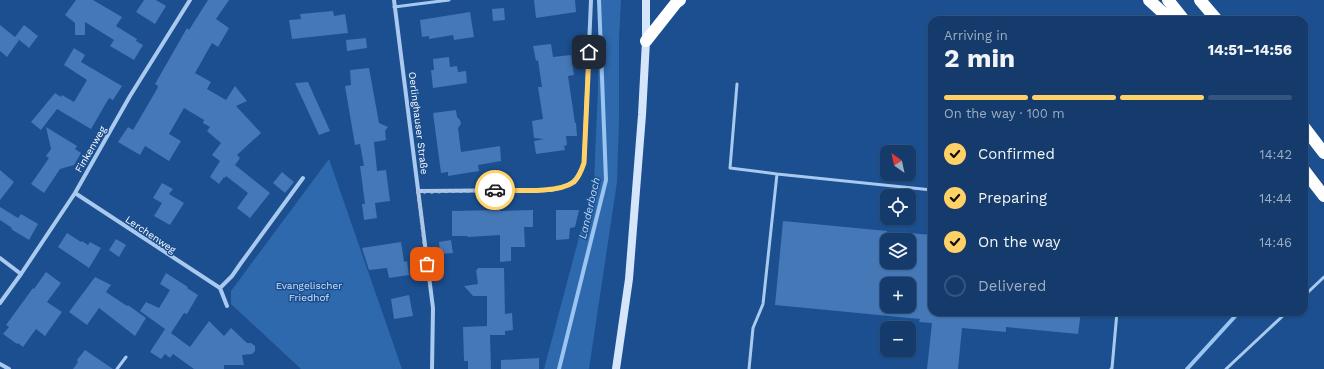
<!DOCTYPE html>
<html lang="en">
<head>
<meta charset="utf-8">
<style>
  :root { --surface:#143b6b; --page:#214673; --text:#f1f3f6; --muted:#9dadc1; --line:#33557e; --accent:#ffd166 }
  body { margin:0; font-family:"Work Sans",sans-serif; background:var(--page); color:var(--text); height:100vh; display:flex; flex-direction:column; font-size:15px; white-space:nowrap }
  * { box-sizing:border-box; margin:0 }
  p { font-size:13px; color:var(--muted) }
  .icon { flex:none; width:22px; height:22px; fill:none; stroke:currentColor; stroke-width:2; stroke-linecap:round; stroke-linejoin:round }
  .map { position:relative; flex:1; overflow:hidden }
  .details { position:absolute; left:928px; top:16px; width:380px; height:300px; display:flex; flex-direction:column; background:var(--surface); border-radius:12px; box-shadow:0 1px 3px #0004,0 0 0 1px var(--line) }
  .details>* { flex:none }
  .needle { width:26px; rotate:327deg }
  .tools { position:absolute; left:880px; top:145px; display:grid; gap:8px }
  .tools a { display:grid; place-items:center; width:36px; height:36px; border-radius:8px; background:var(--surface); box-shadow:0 1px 3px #0004,0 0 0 1px var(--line); font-size:20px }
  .pin { position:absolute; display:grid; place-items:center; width:34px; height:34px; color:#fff; margin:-17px; border-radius:8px; box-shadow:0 2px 6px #0006 }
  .courier { position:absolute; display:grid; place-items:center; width:40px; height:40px; margin:-20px; border:3px solid #ffd166; border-radius:50%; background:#fff; color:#222; box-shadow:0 1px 5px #0007 }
  .summary em { font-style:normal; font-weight:700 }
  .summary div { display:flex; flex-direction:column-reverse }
  .summary { display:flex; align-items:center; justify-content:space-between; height:68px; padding:0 16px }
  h1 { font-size:26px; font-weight:700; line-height:30px }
  .bar { display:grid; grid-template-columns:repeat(4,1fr); gap:6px 4px; align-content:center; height:48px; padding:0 16px }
  .bar i { height:5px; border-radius:3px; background:var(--line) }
  .bar .on { background:var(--accent) }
  .bar p { grid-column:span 4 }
  ol { padding:0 16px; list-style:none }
  li { display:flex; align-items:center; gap:12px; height:44px }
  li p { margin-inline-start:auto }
  li .icon { padding:4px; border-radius:50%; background:var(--accent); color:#111; stroke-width:4 }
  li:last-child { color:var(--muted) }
  li i { width:22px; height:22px; border:2px solid var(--line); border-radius:50% }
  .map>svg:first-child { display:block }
  .green { fill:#2e69ad }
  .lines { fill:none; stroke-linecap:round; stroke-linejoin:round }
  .stream { stroke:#9cc4f0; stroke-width:4 }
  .building { fill:#4478b7; fill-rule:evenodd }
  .lane { stroke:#a9c9ee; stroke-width:3 }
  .street { stroke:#a9c9ee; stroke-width:4 }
  .secondary { stroke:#d6e6fa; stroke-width:8 }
  .highway { stroke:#fff; stroke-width:12 }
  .done { stroke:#afc1d8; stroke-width:4; stroke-dasharray:0 7.2 }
  .route { stroke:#ffd166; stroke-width:5 }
  .labels { text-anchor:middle; stroke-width:3; stroke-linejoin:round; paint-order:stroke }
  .street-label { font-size:10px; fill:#fff; stroke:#1b4f8f }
  .park-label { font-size:10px; fill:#cfe3fa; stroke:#1b4f8f }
  .water-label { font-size:11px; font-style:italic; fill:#b5d3f5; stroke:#1b4f8f }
</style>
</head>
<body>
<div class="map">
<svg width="1324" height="369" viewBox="0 0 1324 369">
  <rect width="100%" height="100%" fill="#1b4f8f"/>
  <!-- green -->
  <path class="green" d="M599,0H621L619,39V119L617,182L589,369H544L594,181L598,88Z
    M329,159L402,369H301L231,304V291Z"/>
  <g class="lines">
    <!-- stream -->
    <path class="stream" d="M1304,230L1305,229
      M559,369L606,180L599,0
      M1187,369L1239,312"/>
  </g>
  <!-- building -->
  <path class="building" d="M76,0H93L122,17L116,26L137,39L136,41L143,45L134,60L110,46L114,40L85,22V35H75V23L65,15Z
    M144,0H156L166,6L155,24L136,12Z
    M208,0H229L216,19L229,28L218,47L212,43L195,73L211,82L207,89L226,100L235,86L247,101L236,106L261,133L237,155L240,158L235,165L270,193L250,218L237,208L248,193L226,176L225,178L224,177L219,184L210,177L220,161L212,155L221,143L207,131L210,127L203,123L204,120L184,108L169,134L181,141L169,161L145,146L140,155L118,142L128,127L133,130L157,89L158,86L155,84L187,28L189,30Z
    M534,0H575L576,12L536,18Z
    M504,8L505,20L493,21L492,9Z
    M333,11L334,16L345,14L348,33L292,39L289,20L301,19L300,14Z
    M470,12L474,37L454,40L453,35L429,39V36L422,37L420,20Z
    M0,25L15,37L24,25L38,36L29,48L17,38L19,40L7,57L0,51Z
    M366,38L367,48L347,51L346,40Z
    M551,44L553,57L571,55L574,75L568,76L575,123H576L577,136H566L567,145L564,146L565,150L536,154L534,141L544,139L534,138L532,121L543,119L538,87H542L538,60L536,61L533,46Z
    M74,48L85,55L81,62L122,86L113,100L109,98L91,129L57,109L41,130L31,122L55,93L61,97L62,95L74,102L87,80L64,65Z
    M449,57L450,67L457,66L458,72L466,71L467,83L433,88L431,70H434L433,59Z
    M369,68L379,123L388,127L385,131L386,140L374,142L377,171L386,170L390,201L375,203L377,218L364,220L362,204H365L360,166H364L360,144L355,145L345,86L351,85L350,70Z
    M308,82L330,131L319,135L295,83Z
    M456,110L457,117L460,120L461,124L458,128L461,152L500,146L501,161L478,165L479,171L448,176V172L441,173L433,113Z
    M46,127L77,146L75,149L81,153L74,165L60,169L44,193L31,184L49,158L46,156L51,149Z
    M0,170L14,182L0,200Z
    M282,172L294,182L285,193L273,183Z
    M162,183L173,189L169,194L184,203L170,225L154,216L162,203L153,198Z
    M0,207L18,218L21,214L38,224L29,240L11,229L12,228L0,220Z
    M500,210V211L533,210V227H524L525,247H511V261L500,262V235L468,237L467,236H452V211Z
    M556,210H579L575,227L570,228L569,239L556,240Z
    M783,221L887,231V262H909V233L932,235V312H1081L1078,334L1006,327V332L962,328L958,369H927L932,323L919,322L920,319L775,305ZM887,284H909V306H887Z
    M67,233L81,242L82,241L88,245L90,242L101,248L89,268L58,247Z
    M116,239L126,245L119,257L109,250Z
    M451,240L453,253L440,254L439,242Z
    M401,242L404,262L407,261L409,275L389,278L387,268L369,270L362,248Z
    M478,268H504L505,314L512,313L513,330L505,331V335H490L491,369H468V361H464L463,327L487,326V296H473L464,286L478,284L476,270H477Z
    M46,272L61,283L47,302L62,312L45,336L36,329L23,347L18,343L17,344L3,334L9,327L6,325L33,288L34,289Z
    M166,273L188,287L187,288L198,295L187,314L184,313L171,333L190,347L209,321L224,336L231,328L247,343H251L255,346V351L252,354L242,355L244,365H224V369H194L173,354L170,358L165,354L161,359L150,352L165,329L140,311L146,302L159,308L170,290L160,284Z
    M95,277L111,285L106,292L127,306L128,305L146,318L135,336L99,308L87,325L69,312Z
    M409,295L413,316L394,319L391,299Z
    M85,350L113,369H73L78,362L77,360Z
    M539,358V369H501V360Z"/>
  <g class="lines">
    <!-- lane -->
    <path class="lane" d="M394,7L449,0
      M737,84L730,168L777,174
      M1304,296L1324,277
      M117,369L126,357
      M749,369L753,328L763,304L777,174L932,190
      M1111,369L1112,368L1117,312
      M1226,369L1287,312"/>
    <!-- street -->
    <path class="street" d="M394,0L433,308L432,369
      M418,191L551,190C571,186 577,182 584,163L591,0
      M75,193L220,288L232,276L241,263L303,178
      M0,258L21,274
      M220,288L227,306
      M0,303L21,274L75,193L130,96L190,0
      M0,364L9,369"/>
    <!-- secondary -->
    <path class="secondary" d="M616,369L629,279L642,115L646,41V0"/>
    <!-- highway -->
    <path class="highway" d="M1149,0L1171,20
      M1168,0L1184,20
      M1200,0L1217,20
      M646,41L676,3L680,0
      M1304,127L1324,153
      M1304,170L1324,196"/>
  </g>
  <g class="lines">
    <!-- done -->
    <path class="done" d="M427,264L418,192L495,190"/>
    <!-- route -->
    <path class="route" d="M495,190C516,190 557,194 574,182C579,177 582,169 584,163L589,52"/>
  </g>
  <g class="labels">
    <!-- street labels -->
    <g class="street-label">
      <text transform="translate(419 123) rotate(83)" y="4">Oerlinghauser Straße</text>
      <text transform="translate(90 149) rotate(-60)" y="4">Finkenweg</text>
      <text transform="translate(151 234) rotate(34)" y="4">Lerchenweg</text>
    </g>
    <!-- park labels -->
    <g class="park-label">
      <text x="309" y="289">Evangelischer<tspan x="309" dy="12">Friedhof</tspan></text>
    </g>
    <!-- water labels -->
    <g class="water-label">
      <text transform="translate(589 208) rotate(-77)" y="4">Landerbach</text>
    </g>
  </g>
</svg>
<div class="tools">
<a><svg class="needle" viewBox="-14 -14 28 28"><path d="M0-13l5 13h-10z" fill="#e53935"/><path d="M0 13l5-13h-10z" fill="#9dadc1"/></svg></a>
<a><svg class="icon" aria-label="locate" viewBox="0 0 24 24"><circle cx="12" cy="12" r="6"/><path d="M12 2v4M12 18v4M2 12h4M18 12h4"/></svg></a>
<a><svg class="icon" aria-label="layers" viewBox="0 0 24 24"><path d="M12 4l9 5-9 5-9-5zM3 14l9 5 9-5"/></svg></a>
<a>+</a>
<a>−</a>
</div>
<div class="pin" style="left:427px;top:264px;background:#ea580c"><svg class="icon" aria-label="bag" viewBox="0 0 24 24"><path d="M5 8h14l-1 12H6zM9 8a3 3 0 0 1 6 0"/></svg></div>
<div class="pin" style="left:589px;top:52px;background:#1f2937"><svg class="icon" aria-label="home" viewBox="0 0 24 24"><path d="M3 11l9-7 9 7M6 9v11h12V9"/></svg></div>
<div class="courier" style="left:495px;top:190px"><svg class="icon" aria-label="car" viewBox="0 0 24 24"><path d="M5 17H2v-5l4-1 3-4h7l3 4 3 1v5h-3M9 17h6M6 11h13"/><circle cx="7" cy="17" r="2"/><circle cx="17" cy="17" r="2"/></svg></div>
<section class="details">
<div class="summary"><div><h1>2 min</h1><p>Arriving in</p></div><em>14:51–14:56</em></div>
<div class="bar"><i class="on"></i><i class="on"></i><i class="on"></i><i></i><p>On the way · 100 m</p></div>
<ol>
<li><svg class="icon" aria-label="check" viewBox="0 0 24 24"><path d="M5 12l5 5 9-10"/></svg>Confirmed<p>14:42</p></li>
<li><svg class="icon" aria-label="check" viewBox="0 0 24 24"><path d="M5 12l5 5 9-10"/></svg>Preparing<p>14:44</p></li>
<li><svg class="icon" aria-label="check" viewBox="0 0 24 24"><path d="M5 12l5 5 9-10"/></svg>On the way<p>14:46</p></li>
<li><i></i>Delivered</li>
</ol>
</section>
</div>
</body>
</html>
